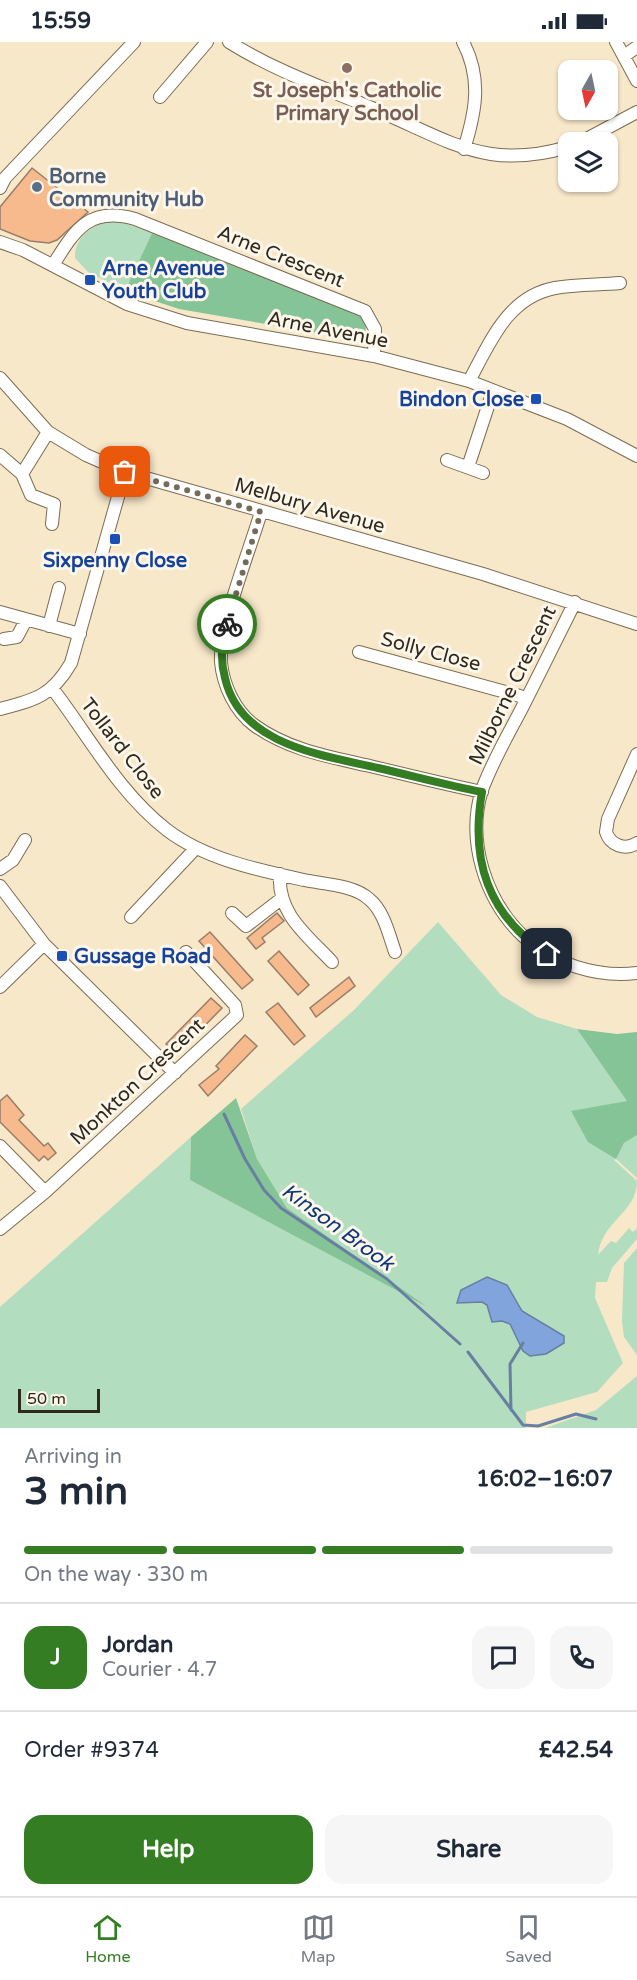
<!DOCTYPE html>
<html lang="en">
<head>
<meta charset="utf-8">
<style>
  :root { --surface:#fff; --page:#f6f6f7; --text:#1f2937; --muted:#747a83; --line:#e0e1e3; --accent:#357d23 }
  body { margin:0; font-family:"Varela Round",sans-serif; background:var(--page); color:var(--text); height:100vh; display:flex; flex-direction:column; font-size:22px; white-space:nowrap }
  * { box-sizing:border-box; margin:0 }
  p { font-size:20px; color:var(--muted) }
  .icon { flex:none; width:33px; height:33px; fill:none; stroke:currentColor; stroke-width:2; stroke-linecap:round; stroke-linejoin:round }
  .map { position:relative; height:1386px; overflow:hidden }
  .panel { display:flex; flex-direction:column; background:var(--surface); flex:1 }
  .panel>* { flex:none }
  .needle { width:39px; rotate:189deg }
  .buttons { position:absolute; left:558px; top:18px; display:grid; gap:12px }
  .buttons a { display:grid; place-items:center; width:60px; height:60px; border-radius:12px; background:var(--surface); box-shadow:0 2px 4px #0004; font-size:30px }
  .scale { position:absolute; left:18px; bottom:15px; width:82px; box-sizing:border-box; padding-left:6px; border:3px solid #2e281d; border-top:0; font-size:16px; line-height:21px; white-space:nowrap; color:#2e281d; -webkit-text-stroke:4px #fdf6ea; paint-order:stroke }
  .pin { position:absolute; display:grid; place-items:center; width:51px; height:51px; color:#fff; margin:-26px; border-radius:12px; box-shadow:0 3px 9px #0006 }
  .courier { position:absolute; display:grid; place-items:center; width:60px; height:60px; margin:-30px; border:4px solid #357d23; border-radius:50%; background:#fff; color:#222; box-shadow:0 2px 8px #0007 }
  .headline em { font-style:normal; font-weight:700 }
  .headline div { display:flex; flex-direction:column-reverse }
  .headline { display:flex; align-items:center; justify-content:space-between; height:102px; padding:0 24px }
  h1 { font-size:39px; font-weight:700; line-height:45px }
  .bar { display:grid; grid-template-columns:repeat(4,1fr); gap:9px 6px; align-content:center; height:72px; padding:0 24px }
  .bar i { height:8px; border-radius:4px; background:var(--line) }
  .bar .on { background:var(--accent) }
  .bar p { grid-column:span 4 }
  .line { display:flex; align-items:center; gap:15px; padding:0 24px; border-top:2px solid var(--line) }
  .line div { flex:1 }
  .round { display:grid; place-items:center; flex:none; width:63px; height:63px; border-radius:18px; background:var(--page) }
  .button { display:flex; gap:12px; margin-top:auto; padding:12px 24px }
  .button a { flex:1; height:69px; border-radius:18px; background:var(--accent); color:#fff; font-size:24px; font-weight:700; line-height:69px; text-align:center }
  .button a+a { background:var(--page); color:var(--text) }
  .status { display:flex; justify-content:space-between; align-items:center; height:42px; padding:0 30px; background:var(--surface); direction:ltr }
  .status svg { height:16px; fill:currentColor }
  .tab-bar { display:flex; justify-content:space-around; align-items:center; height:84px; border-top:2px solid var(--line); background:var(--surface); font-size:16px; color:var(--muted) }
  .tab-bar a { display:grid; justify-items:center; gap:3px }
  .tab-bar .on { color:var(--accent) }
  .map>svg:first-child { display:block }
  .green { fill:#b2ddbe }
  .forest { fill:#84c497 }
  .water { fill:#81a4dd; stroke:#687fa3; stroke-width:1.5 }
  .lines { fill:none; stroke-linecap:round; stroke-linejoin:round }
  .stream { stroke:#687fa3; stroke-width:3 }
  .building { fill:#f7ba8d; stroke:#987d6b; stroke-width:1.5 }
  .minor-casing { stroke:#7b6c52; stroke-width:14 }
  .minor { stroke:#fff; stroke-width:12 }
  .done { stroke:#756b5a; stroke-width:6; stroke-dasharray:0 10.8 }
  .route { stroke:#357d23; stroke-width:8 }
  .education-dot { fill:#8d6e63; stroke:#fdf6ea; stroke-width:2 }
  .service-dot { fill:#5c6f8a; stroke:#fdf6ea; stroke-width:2 }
  .transit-dot { fill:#1a4fb4; stroke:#fdf6ea; stroke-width:2 }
  .labels { text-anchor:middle; stroke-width:6; stroke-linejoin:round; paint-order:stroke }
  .education-label { font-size:20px; font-weight:bold; fill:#785e54; stroke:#fdf6ea }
  .service-label { font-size:20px; font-weight:bold; fill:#4e5e75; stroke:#fdf6ea; text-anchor:start }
  .street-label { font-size:20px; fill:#2e281d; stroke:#fdf6ea }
  .transit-label { font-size:20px; font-weight:bold; fill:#164399; stroke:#fdf6ea; text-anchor:start }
  .water-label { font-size:21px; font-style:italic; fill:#0e377a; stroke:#fdf6ea }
</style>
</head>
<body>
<div class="status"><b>15:59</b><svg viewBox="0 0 49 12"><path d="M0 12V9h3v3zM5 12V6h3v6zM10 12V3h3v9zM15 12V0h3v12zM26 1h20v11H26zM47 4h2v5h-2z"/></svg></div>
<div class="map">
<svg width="637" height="1386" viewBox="0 0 637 1386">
  <rect width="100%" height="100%" fill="#f8e8ca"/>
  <!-- green -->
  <path class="green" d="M107,179L122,180L152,191L125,249L88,230L75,216C74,197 90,185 107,179Z
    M438,880L501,953L537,975L577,987L628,1059L571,1070L616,1116L624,1101L637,1093V1136L616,1117L614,1118L637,1139C637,1171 602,1178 598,1213L611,1199L616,1201L629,1186L633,1190L637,1186V1197L612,1226L607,1240H596L595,1256L623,1321L597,1350L526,1370V1386H0V1265L191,1095L190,1138L420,1260L287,1166L257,1117L241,1067L354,968Z
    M637,1206V1313L624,1295L622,1279L624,1221Z
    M637,1334V1386H545L596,1368Z"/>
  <!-- forest -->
  <path class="forest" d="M152,191L358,270L366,281L365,299L179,267L125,249Z
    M577,987L617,992L637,990V1093L624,1101L616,1117L588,1100L571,1069L627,1059Z
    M236,1056L257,1117L287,1166L426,1264L190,1138L191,1095Z"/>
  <!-- water -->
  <path class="water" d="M487,1235L507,1243L522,1269L564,1294V1301L546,1312L530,1314L523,1309L510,1282L502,1279L492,1280L487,1263L482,1260L457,1261L461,1248Z"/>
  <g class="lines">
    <!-- stream -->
    <path class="stream" d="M224,1072L245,1117L264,1148L281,1166L387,1237L460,1302
      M468,1310L523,1383L538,1384L576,1372L596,1377
      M511,1368L510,1322L523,1301"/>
  </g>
  <!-- building -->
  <path class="building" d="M32,126L88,170L57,198L49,201L30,199L0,187V165Z
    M277,871L284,879L262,896L265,900L256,907L247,896Z
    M210,890L253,938L242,947L199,899Z
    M279,909L309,943L298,953L268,919Z
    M349,935L355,944L316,975L310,966Z
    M211,956L222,966L177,1012L166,1002Z
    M278,961L305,994L294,1003L266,970Z
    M245,993L257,1004L208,1054L199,1043L219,1027L216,1024Z
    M7,1053L24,1073L19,1078L44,1104L48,1101L56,1111L48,1118L44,1114L39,1119L0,1080V1059Z"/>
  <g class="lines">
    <defs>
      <path id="minor" d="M229,0C280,32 334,49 388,73C423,88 454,106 491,112C517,116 544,112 568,105
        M463,0C482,36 476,69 464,107
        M616,0L637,39
        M624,14L637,5
        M160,55L207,0
        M581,100L637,70
        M0,146L5,136L134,0
        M0,200L23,208L127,262L187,281L374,314L469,339L567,377L637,414
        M53,223C75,188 89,164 135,177L365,269L375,287L374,314
        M0,336L48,390L86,413L125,430L483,532L637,582
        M469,339C490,301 507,255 555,246C576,242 599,243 620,241
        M0,413L22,432L48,390
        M447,418L483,431
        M468,425L493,349
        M22,432L31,453L54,462L52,482
        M261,470C250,508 219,584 221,620C223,643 235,669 254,683C288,708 330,715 370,724C407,733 444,742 482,750
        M575,560C557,596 540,631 522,666C508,693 492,720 482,748C466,799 486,859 523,894C552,922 598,936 637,931
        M0,570L80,592
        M49,584L59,546
        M4,597L17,595L26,578
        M359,610L527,656
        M52,646C89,694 118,750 167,788C205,817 258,828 304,838C323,842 354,843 369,857C384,869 389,893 395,910
        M0,667C35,658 52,654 71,621L125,430
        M637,712L608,777L606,790C610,803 625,809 637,801
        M0,827L13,818L25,798
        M280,832C277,872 307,893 332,920
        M0,844L44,902L175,1031
        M232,871L246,884L281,857
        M131,875L195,807
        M0,945L44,902
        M0,1104L45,1150
        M0,1187L45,1150L237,973L235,963L186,910"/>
    </defs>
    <!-- minor casing -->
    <use href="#minor" class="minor-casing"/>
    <!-- minor -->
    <use href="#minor" class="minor"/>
  </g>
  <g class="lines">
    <!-- done -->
    <path class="done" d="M125,430L261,470L227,582"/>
    <!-- route -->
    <path class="route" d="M227,582C221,600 220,617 225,636C240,703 322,713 378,726C413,734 447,743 482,750C470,819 488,873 547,912"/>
  </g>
  <!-- markers -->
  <circle class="education-dot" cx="347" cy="26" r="6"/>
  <circle class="service-dot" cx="37" cy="145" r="6"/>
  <g class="transit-dot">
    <rect x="84" y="232" width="12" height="12" rx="3"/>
    <rect x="530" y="351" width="12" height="12" rx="3"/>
    <rect x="109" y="491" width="12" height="12" rx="3"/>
    <rect x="56" y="908" width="12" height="12" rx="3"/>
  </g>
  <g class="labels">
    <!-- education labels -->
    <g class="education-label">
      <text x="347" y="55">St Joseph's Catholic<tspan x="347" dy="23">Primary School</tspan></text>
    </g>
    <!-- service labels -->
    <g class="service-label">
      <text x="49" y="141">Borne<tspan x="49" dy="23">Community Hub</tspan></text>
    </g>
    <!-- street labels -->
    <g class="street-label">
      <text transform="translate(281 214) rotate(22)" y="7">Arne Crescent</text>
      <text transform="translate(328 287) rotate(11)" y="7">Arne Avenue</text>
      <text transform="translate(310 463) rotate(16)" y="7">Melbury Avenue</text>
      <text transform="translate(431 609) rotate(15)" y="7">Solly Close</text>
      <text transform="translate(512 643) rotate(-64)" y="7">Milborne Crescent</text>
      <text transform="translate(123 706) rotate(52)" y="7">Tollard Close</text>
      <text transform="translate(137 1039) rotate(-43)" y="7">Monkton Crescent</text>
    </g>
    <!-- transit labels -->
    <g class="transit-label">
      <text x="102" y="233">Arne Avenue<tspan x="102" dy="23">Youth Club</tspan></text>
      <text x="524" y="364" text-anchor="end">Bindon Close</text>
      <text x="115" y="525" text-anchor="middle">Sixpenny Close</text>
      <text x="74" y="921">Gussage Road</text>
    </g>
    <!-- water labels -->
    <g class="water-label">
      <text transform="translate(338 1185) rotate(36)" y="7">Kinson Brook</text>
    </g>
  </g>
</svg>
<div class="buttons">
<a><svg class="needle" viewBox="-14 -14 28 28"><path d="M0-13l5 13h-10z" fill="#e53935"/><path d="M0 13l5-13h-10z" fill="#747a83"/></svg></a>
<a><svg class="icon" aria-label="layers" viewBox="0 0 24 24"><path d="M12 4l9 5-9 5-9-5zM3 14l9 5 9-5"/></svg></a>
</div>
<div class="scale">50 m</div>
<div class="pin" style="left:125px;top:430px;background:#ea580c"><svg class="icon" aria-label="bag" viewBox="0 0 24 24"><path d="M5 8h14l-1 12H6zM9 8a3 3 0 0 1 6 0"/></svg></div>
<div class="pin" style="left:547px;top:912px;background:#1f2937"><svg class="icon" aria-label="home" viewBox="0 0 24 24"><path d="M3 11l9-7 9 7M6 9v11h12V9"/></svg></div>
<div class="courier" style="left:227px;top:582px"><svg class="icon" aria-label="bike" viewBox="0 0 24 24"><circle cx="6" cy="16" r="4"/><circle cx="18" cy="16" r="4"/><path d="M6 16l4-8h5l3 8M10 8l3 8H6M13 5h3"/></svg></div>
</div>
<section class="panel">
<div class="headline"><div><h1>3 min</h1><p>Arriving in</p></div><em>16:02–16:07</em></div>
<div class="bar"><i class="on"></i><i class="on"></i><i class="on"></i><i></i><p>On the way · 330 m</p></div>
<div class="line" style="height:108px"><b class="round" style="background:var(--accent);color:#fff">J</b><div><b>Jordan</b><p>Courier · 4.7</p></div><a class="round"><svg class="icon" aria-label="chat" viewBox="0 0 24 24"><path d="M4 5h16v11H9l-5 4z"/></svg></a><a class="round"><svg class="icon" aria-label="phone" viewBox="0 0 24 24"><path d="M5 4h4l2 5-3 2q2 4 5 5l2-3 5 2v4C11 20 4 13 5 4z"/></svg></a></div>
<div class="line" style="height:78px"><div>Order #9374</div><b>£42.54</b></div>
<div class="button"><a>Help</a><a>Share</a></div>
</section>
<nav class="tab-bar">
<a class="on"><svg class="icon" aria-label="home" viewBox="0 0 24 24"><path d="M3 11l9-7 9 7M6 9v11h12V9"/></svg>Home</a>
<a><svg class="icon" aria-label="map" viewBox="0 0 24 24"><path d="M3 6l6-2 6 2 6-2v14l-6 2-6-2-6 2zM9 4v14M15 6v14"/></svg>Map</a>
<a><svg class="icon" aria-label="saved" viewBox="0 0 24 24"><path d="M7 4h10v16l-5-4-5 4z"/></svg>Saved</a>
</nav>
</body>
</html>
